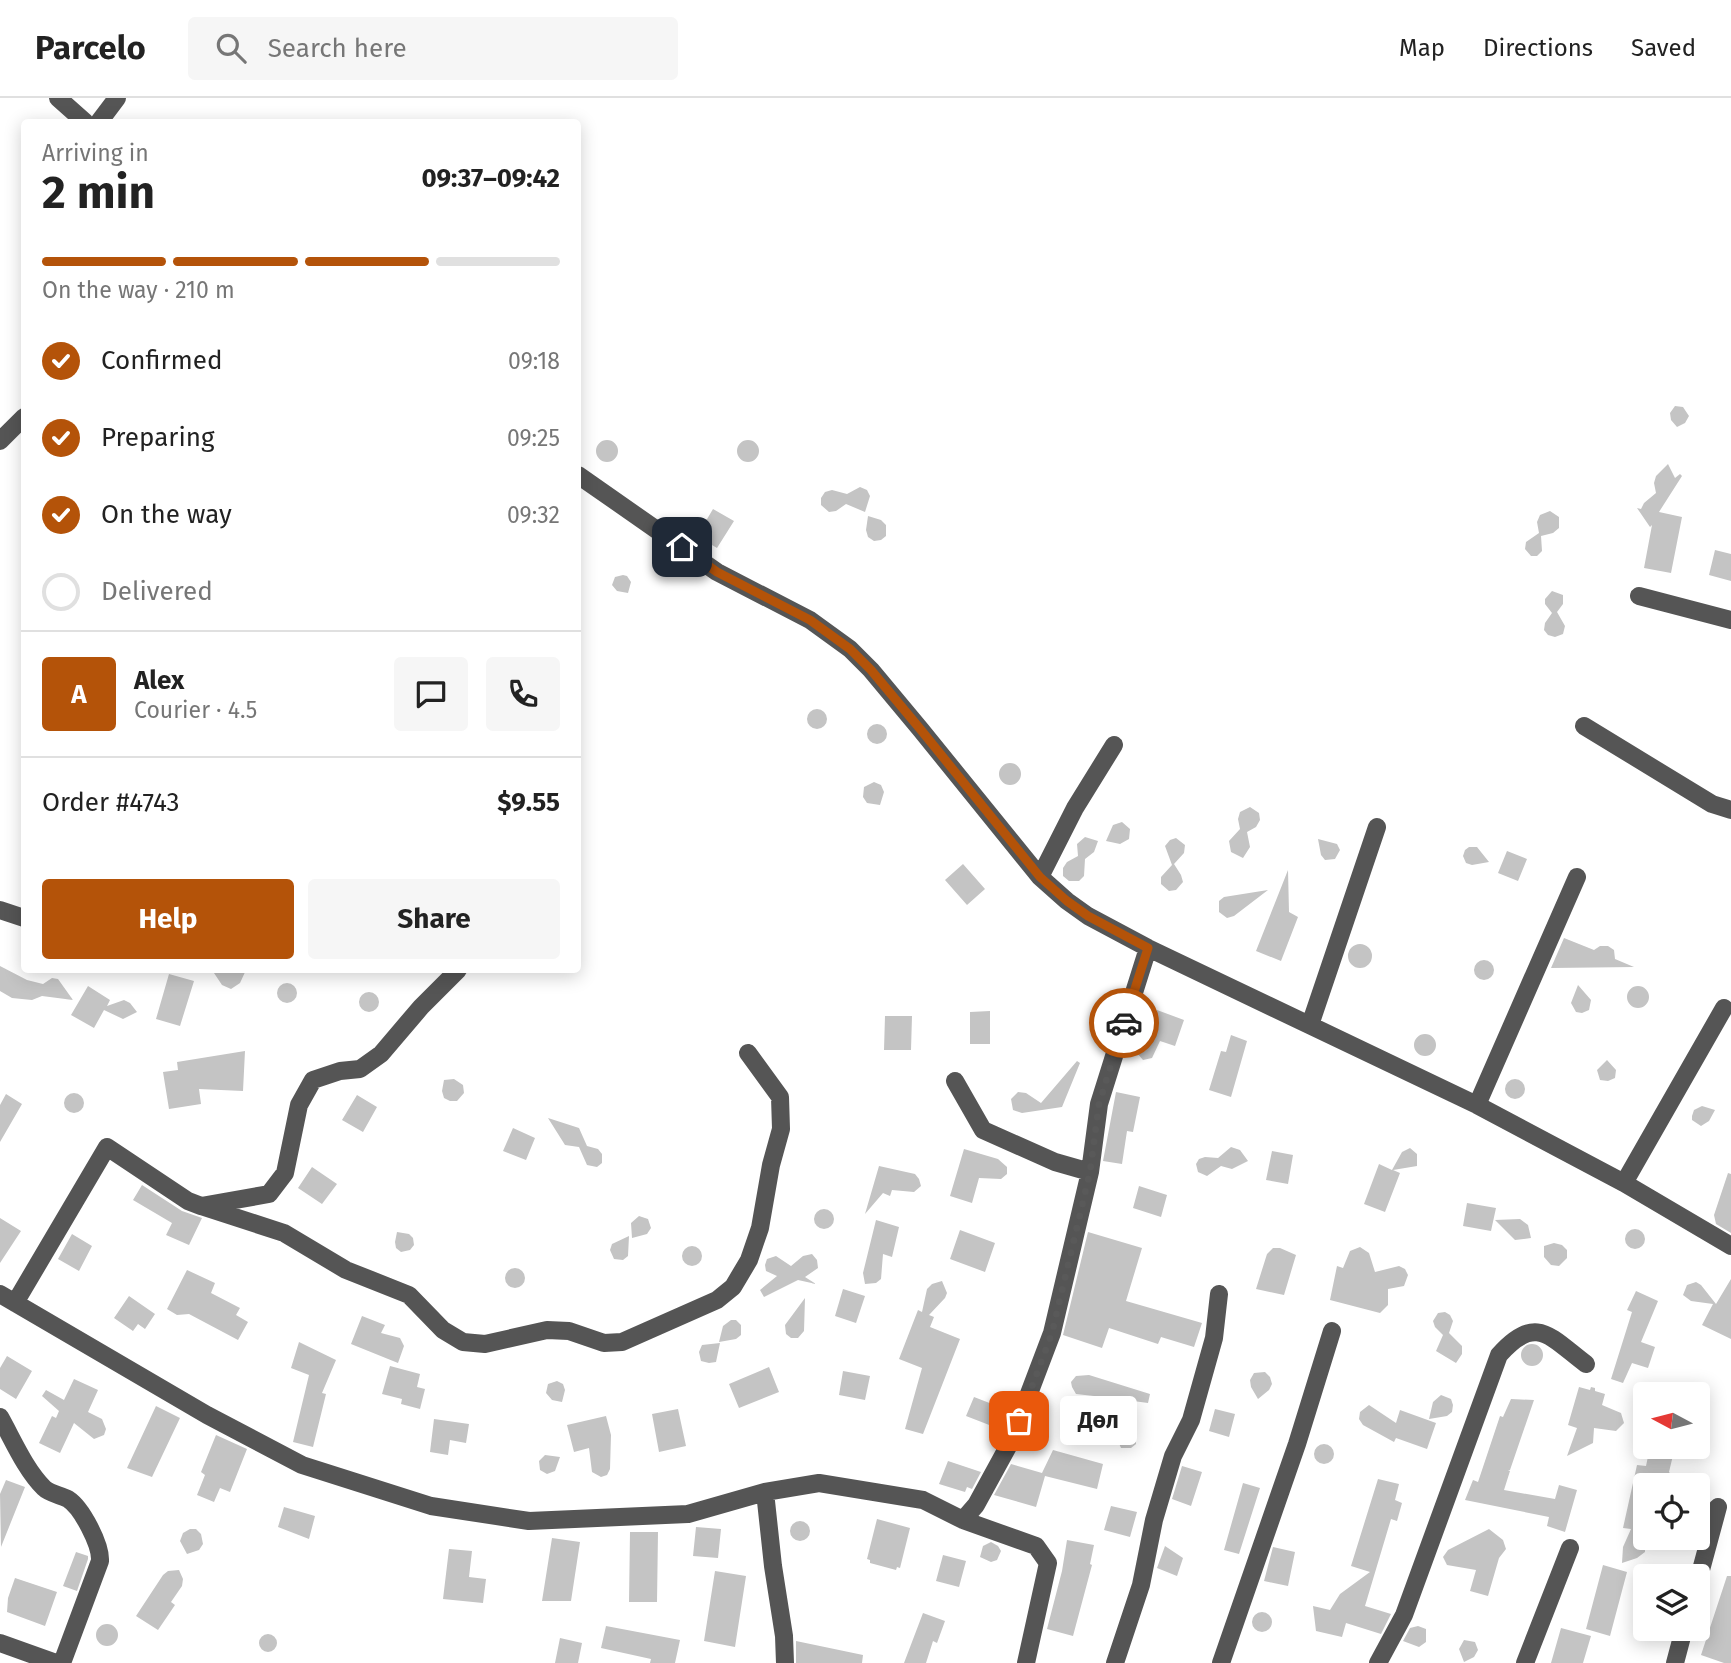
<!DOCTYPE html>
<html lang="en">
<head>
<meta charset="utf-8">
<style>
  :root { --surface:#fff; --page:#f6f6f6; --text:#222; --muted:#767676; --line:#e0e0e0; --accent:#b45309 }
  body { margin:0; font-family:"Fira Sans",sans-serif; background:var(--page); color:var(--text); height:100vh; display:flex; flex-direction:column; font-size:26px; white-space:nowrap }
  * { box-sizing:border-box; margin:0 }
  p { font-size:23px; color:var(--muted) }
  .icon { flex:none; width:38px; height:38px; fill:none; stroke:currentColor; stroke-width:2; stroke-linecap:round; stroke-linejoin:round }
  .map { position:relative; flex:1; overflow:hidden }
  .panel { position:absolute; left:21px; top:21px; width:560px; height:854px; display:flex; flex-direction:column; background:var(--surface); border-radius:7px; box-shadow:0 4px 18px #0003 }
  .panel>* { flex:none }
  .needle { width:46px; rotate:277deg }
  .controls { position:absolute; left:1633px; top:1284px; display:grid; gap:14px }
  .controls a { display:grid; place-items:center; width:77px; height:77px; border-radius:7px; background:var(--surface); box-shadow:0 4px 18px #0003; font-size:35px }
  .pin { position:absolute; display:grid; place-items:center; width:60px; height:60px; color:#fff; margin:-30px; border-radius:14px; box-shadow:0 4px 10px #0006 }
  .courier { position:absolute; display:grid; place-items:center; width:70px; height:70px; margin:-35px; border:5px solid #b45309; border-radius:50%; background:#fff; color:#222; box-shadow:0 2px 9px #0007 }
  .bubble { position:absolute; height:49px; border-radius:7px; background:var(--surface); box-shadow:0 4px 18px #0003; font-size:23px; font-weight:700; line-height:49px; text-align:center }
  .summary em { font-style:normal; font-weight:700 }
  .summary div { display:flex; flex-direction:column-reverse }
  .summary { display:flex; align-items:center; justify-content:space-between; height:119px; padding:0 21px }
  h1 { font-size:46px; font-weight:700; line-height:52px }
  .bar { display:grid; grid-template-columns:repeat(4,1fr); gap:10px 7px; align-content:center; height:84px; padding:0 21px }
  .bar i { height:9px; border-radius:5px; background:var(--line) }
  .bar .on { background:var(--accent) }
  .bar p { grid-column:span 4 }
  .line { display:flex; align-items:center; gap:18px; padding:0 21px; border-top:2px solid var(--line) }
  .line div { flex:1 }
  .round { display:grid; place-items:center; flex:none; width:74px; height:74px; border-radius:7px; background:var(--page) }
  ol { padding:0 21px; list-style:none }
  li { display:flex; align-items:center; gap:21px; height:77px }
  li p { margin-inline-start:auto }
  li .icon { padding:7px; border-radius:50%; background:var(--accent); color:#fff; stroke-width:4 }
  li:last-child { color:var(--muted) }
  li i { width:38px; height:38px; border:4px solid var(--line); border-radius:50% }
  .action { display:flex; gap:14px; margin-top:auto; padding:14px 21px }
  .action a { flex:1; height:80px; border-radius:7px; background:var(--accent); color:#fff; font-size:28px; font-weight:700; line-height:80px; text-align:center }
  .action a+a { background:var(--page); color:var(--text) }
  header { display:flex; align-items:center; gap:42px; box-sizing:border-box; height:98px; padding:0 35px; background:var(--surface); border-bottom:2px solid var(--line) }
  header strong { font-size:33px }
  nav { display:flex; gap:38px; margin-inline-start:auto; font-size:24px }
  .search { width:490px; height:63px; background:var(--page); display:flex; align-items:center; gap:18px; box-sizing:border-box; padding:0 24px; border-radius:7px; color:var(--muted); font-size:26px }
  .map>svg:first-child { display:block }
  .building { fill:#c4c4c4 }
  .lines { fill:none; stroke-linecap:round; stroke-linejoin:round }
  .minor { stroke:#555; stroke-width:18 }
  .done { stroke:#595959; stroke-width:7; stroke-dasharray:0 12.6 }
  .route { stroke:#b45309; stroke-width:9 }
</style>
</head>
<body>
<header>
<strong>Parcelo</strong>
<div class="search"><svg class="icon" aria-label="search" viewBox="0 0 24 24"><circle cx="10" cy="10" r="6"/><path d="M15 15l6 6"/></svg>Search here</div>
<nav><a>Map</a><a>Directions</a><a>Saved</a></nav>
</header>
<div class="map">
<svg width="1731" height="1565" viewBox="0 0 1731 1565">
  <rect width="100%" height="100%" fill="#fff"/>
  <!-- building -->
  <path class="building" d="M1675,308L1683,309L1689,318L1685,325L1677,329L1671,322L1670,315Z
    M737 353a11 11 0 1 1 22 0a11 11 0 1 1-22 0Z
    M596 353a11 11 0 1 1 22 0a11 11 0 1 1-22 0Z
    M1668,366L1675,380L1680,376L1682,378L1659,414L1682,419L1671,475L1644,470L1652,427L1650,429L1637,410L1641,411L1644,405L1656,395L1654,385L1656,378Z
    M860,389L867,392L870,398L865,414L846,406L836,413L829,414L821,407V400L825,394L832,392L847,396Z
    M713,411L734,423L717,450L697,438Z
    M1550,413L1559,419V430L1553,435L1541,438L1542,453L1537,458H1531L1525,451L1526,444L1539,435L1537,424L1540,417Z
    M868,418L881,422L886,427V438L881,442L874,443L868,439L866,432Z
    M1715,452L1731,456V483L1709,477Z
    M623,477L627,478L631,484L628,495L617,493L612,487L615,479Z
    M1552,493L1563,497V506L1557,514L1565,528L1563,536L1555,539L1548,537L1544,532L1545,525L1552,515L1545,506V501Z
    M807 621a10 10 0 1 1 20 0a10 10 0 1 1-20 0Z
    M867 636a10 10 0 1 1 20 0a10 10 0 1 1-20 0Z
    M999 676a11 11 0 1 1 22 0a11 11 0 1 1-22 0Z
    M874,684L881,687L884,694L880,707L867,705L863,699L864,689Z
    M1250,709L1259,715L1260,722L1256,729L1247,734L1250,749L1243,760L1231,754L1229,743L1240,731L1238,721L1240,714Z
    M1122,724L1130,731L1129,741L1120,746L1106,743L1113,727Z
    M1085,739L1098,743L1094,754L1085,761L1084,778L1079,783H1069L1063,778V770L1067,764L1078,758L1077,746Z
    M1176,740L1185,747L1184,755L1174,766L1181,777L1183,784L1176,792L1169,793L1161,786V779L1172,767L1165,748L1170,742Z
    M1318,741L1337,746L1340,752L1335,761L1325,762L1321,757Z
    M1469,749H1477L1489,764L1472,767L1466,765L1463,758L1465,752Z
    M1507,753L1527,761L1518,783L1498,775Z
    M963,766L985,791L967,807L945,782Z
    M1288,772L1289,814L1298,819L1281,863L1256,853Z
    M1268,792L1234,818L1227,820L1219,814V803L1224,799Z
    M1564,840L1594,852L1600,848H1608L1614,852L1615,861L1634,869L1551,870Z
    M1348 858a12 12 0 1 1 24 0a12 12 0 1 1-24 0Z
    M1474 872a10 10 0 1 1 20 0a10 10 0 1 1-20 0Z
    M0,868L27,882L43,886L52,880L58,881L73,902L42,898L32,902L12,900L0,893Z
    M212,872H246L240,885L231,891L222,887Z
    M169,876L194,883L180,928L156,921Z
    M277 895a10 10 0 1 1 20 0a10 10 0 1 1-20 0Z
    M1578,887L1591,902L1589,912L1582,915L1576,914L1571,905Z
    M88,888L110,902L107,908L124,902L130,905L137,914L123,921L104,912L94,930L71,917Z
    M1627 899a11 11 0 1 1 22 0a11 11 0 1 1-22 0Z
    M359 904a10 10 0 1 1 20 0a10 10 0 1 1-20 0Z
    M1157,912L1184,922L1175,948L1160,943L1152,960L1143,962L1137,955V948L1141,944L1151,940L1148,939Z
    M990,913V946H970V914Z
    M885,918H912L911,952H884Z
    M1414 947a11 11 0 1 1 22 0a11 11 0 1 1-22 0Z
    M1231,937L1247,943L1231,999L1209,992L1221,953L1226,954Z
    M245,953L243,993L199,991L201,1006L169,1011L163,974L178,972L177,964Z
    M1607,962L1616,972L1615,980L1608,983L1600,982L1597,972Z
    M1077,963L1080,965L1062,1009L1022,1015L1013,1012L1011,1001L1018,994L1026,995L1041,1005Z
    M1505 991a10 10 0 1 1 20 0a10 10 0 1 1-20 0Z
    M454,981L463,987L464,995L457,1003H450L444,1000L442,993L444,982Z
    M1116,994L1140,999L1133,1034L1127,1033L1122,1066L1103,1063Z
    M64 1005a10 10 0 1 1 20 0a10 10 0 1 1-20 0Z
    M6,996L22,1006L0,1044V1007Z
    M357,997L377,1009L363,1034L342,1022Z
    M1702,1008L1715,1012L1709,1023L1701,1028L1692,1022V1018L1694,1012Z
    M548,1020L579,1030L587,1048L598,1051L602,1056V1065L597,1069L587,1067L579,1049L565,1047Z
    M513,1030L535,1040L526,1062L503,1053Z
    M1231,1049L1240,1052L1248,1063L1232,1071L1221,1068L1207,1078L1198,1074L1196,1066L1199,1061L1205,1059L1218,1060Z
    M1410,1050L1417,1056V1068L1393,1072L1400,1075L1385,1114L1364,1106L1379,1066L1392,1072L1402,1054Z
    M964,1051L998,1061L1007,1069V1076L1001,1081L979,1080L972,1105L950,1098Z
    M1272,1053L1293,1057L1288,1086L1266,1082Z
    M879,1068L915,1076L919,1081L921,1088L914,1094L892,1092L890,1098L883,1095L865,1116Z
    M312,1069L337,1086L322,1106L298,1090Z
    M1728,1075L1731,1076V1135L1716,1126L1714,1117Z
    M142,1087L182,1113L202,1120L189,1147L166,1137L172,1125L133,1102Z
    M1139,1088L1167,1097L1161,1119L1133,1110Z
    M1467,1105L1496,1110L1491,1133L1463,1128Z
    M814 1121a10 10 0 1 1 20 0a10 10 0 1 1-20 0Z
    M639,1118L648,1121L651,1130L647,1136L632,1140L631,1125Z
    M0,1120L21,1133L0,1165Z
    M1520,1121L1528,1127L1531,1140L1515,1142L1495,1122Z
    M876,1122L899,1129L892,1159L883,1156L881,1181L876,1185L865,1186L863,1175Z
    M1625 1141a10 10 0 1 1 20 0a10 10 0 1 1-20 0Z
    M960,1132L995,1145L985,1174L950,1161Z
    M397,1134L409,1136L413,1140L414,1147L410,1152L401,1154L396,1150L395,1144Z
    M1088,1134L1142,1150L1126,1203L1202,1225L1194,1249L1161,1239L1158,1246L1109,1230L1102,1250L1063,1237Z
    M72,1136L92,1148L79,1173L58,1161Z
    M629,1138L628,1158L623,1162L614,1161L610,1152L612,1146Z
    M1554,1145L1562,1147L1567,1152V1160L1559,1168L1551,1167L1544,1159V1148Z
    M682 1158a10 10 0 1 1 20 0a10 10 0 1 1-20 0Z
    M1360,1149L1369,1155L1375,1174L1399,1168L1405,1171L1408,1177L1404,1188L1388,1191V1207L1380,1215L1330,1202L1337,1168L1343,1170L1350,1153Z
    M1273,1150H1280L1296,1157L1284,1197L1256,1191L1267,1156Z
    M812,1156L817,1162L818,1170L805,1179L816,1186L798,1182L764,1199L760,1192L777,1178L766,1173L765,1167L767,1161L776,1158L791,1168L803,1158Z
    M505 1180a10 10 0 1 1 20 0a10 10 0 1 1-20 0Z
    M187,1172L215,1185L211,1195L240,1210L236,1217L248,1224L238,1242L189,1216L177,1217L167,1211Z
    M1731,1181V1241L1702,1227L1713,1206L1691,1203L1683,1197L1687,1187L1696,1184L1701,1187L1716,1206Z
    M942,1183L947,1195L945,1200L929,1217L934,1219L930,1229L960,1241L923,1336L905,1331L922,1270L899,1261L918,1212L922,1214L927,1191L932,1186Z
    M843,1191L865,1198L856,1225L835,1218Z
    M1636,1193L1658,1203L1641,1244L1655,1249L1648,1270L1632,1265L1623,1285L1611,1281L1632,1214L1627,1212Z
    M129,1198L155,1216L145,1231L138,1226L133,1233L114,1220Z
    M805,1200L804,1233L798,1240H791L786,1236L785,1227Z
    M1445,1214L1450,1217L1453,1223L1449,1235L1462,1248V1256L1456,1265L1436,1253L1443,1237L1435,1229L1433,1223L1438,1215Z
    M362,1218L385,1227L381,1235L400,1240L404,1248L398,1265L351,1246Z
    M731,1222H736L741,1227V1237L736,1241L719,1244L723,1228Z
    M299,1244L336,1262L322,1295L326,1296L313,1349L293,1344L309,1277L291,1270Z
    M720,1245L716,1264L709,1265L701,1263L699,1254L702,1247Z
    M1521 1257a11 11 0 1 1 22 0a11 11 0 1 1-22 0Z
    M7,1258L32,1273L16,1301L0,1291V1270Z
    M390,1268L420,1276L417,1289L425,1291L420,1311L401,1306L402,1301L382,1296Z
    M769,1269L779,1294L739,1310L729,1286Z
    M843,1273L870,1278L865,1302L839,1297Z
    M1265,1274L1270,1279L1272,1286L1269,1292L1258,1301L1251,1289L1250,1282L1254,1275Z
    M1089,1277L1150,1296L1148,1305L1126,1302L1121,1317L1100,1310L1103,1299L1076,1296L1072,1289L1071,1284L1076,1278Z
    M74,1281L98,1292L88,1314L102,1321L106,1331L104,1337L94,1341L74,1325L60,1355L39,1345L52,1318L56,1320L59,1313L42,1298L46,1292L64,1302Z
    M557,1283L563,1286L565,1292L562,1304L552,1302L546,1295L548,1286Z
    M1579,1289L1590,1292L1591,1289L1595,1290V1293L1605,1296L1602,1307L1621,1315L1624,1325L1616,1333L1594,1330L1593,1345L1567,1358L1577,1330L1568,1327Z
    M1441,1297L1451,1301L1453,1307L1452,1314L1447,1318L1429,1321L1433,1304Z
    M974,1299L1005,1311L997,1330L966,1318Z
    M1511,1301L1534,1302L1510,1372H1508L1510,1373L1504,1392L1555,1401L1559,1387L1577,1392L1565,1434L1547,1428L1549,1419L1465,1402L1473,1382L1478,1384L1500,1318L1503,1319Z
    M1369,1307L1396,1325L1400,1312L1436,1325L1427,1351L1396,1340L1394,1344L1363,1327L1359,1321L1360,1314Z
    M156,1308L180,1320L152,1379L127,1370Z
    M678,1311L686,1348L659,1354L652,1316Z
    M1215,1311L1235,1316L1229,1339L1209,1333Z
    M606,1318L611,1337L610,1371L607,1377L601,1379L592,1374L589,1350L574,1354L567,1327Z
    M434,1321L469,1326L466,1345L450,1342L448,1357L430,1354Z
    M1124,1329L1136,1337V1346L1131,1350H1121L1118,1343L1117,1338Z
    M216,1337L247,1351L230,1394L220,1390L214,1404L197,1397L205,1377L201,1374Z
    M1314 1356a10 10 0 1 1 20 0a10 10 0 1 1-20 0Z
    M1650,1349H1675L1669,1374L1681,1388H1645V1454L1637,1460L1622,1465L1623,1449L1631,1431L1623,1430L1637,1367L1646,1368Z
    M1053,1352L1103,1366L1097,1391L1045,1378L1036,1409L994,1397L1011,1366L1042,1375Z
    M545,1357L560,1359L555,1373L547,1376L540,1372L539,1363Z
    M948,1363L981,1374L972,1391L967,1389L965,1394L939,1386Z
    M1182,1368L1202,1374L1191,1408L1172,1401Z
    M1378,1381L1399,1386L1395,1402L1402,1405L1397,1423L1391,1421L1365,1508L1391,1516L1381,1536L1346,1525L1342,1539L1316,1533L1313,1508L1330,1512L1340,1496L1370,1474L1351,1468Z
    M6,1382L25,1389L1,1449L0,1396Z
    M1243,1385L1260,1390L1239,1456L1224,1452Z
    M1111,1408L1137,1414L1130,1439L1104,1432Z
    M284,1409L315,1418L309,1441L278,1429Z
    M877,1421L910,1430L900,1470L897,1469L896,1472L870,1465V1462L867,1461Z
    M790 1433a10 10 0 1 1 20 0a10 10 0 1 1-20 0Z
    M696,1429L721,1431L718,1460L693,1458Z
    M190,1431H196L201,1436L203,1446L199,1452L187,1456L180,1443L183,1435Z
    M1489,1431L1503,1442L1506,1451L1499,1460L1488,1498L1470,1493L1476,1472L1447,1467L1443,1459L1448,1452Z
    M630,1434H658L657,1504H629Z
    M552,1440L580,1444L571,1503H542Z
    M1067,1442L1094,1447L1090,1466L1092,1467L1073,1538L1047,1531L1062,1473Z
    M991,1444L998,1448L1001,1453L997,1462L991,1464L980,1459L983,1448Z
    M1165,1448L1183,1460L1177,1478L1157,1470Z
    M1273,1449L1295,1454L1288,1488L1264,1483Z
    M449,1451L472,1453L469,1479L486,1481L483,1505L443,1501Z
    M76,1454L88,1458V1461L77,1493L63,1488Z
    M943,1457L966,1463L959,1489L936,1483Z
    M1603,1467L1627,1474L1610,1538L1586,1531Z
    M179,1472L183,1481L182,1488L171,1504L175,1507L158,1532L136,1518L163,1477L168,1473Z
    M715,1473L746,1478L735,1549L704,1543Z
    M1727,1478H1731V1565H1724L1701,1557Z
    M15,1480L57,1494L45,1528L7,1514L8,1500Z
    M1252 1524a10 10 0 1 1 20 0a10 10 0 1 1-20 0Z
    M923,1515L945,1523L937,1545L933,1543L926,1565H904Z
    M96 1537a11 11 0 1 1 22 0a11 11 0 1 1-22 0Z
    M606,1528L680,1542L675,1565H650L651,1561L601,1550Z
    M1418,1528L1426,1531V1544L1419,1549L1403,1543L1410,1530Z
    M1561,1530L1591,1538L1583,1565H1551Z
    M259 1545a9 9 0 1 1 18 0a9 9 0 1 1-18 0Z
    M560,1540L582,1545L578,1565H555Z
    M1464,1542L1475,1544L1478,1552L1474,1559L1464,1564L1459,1551Z
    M796,1543L863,1557L862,1565H796Z"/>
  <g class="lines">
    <!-- minor -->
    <path class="minor" d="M58,0L85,24
      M99,24L117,0
      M0,343L24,319
      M578,377L717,474L810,522L850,551L871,572L921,632L1040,779L1067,803L1088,818L1148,850L1477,1007L1624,1085L1731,1148
      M1639,498L1731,522
      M1584,628L1712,706L1731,712
      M1040,779L1075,710L1114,647
      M0,812L24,820
      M1310,927L1377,729
      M955,983L983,1032L1055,1064L1090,1074
      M1477,1007L1577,779
      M1624,1085L1724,910
      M201,1108L284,1135L346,1172L409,1197L443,1232L463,1244L485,1246L547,1232L569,1233L604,1245L622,1244L717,1202L733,1189L749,1162L760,1130L771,1067L781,1031L780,999L748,955
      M0,1196L207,1317L302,1367L431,1408L529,1423L688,1416L765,1394L819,1385L923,1402L963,1422L1036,1448L1048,1465L1026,1565
      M15,1205L107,1049L188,1103L201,1108L269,1096L285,1075L299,1007L313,982L340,973L360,971L381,956L421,909L458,872
      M0,1319C13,1342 25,1371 44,1390C50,1396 61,1397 68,1401C82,1410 101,1447 100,1463L62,1565
      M765,1394L773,1468L784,1538L785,1565
      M963,1422L976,1407L1011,1343L1052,1235L1090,1074L1099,1006L1148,850
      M1698,1483L1718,1409
      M0,1545L56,1565
      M1115,1565L1141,1487L1154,1422L1173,1358L1191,1322L1214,1240L1219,1196
      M1221,1565L1297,1346L1332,1233
      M1378,1565L1404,1517L1499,1257C1536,1215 1550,1239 1586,1266
      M1525,1565L1570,1450
      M1675,1565L1684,1531"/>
  </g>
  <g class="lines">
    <!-- done -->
    <path class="done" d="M1019,1323L1052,1235L1090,1074L1099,1006L1124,925"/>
    <!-- route -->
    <path class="route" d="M682,449L717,474L810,522L850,551L871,572L921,632L1040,779L1067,803L1088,818L1148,850L1124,925"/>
  </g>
</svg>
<div class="controls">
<a><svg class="needle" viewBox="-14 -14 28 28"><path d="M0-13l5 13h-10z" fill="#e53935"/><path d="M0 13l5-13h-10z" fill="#767676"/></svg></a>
<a><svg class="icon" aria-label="locate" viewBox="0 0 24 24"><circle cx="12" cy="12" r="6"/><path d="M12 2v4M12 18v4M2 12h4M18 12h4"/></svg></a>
<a><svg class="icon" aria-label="layers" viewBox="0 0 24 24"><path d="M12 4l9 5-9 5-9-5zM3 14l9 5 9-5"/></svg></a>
</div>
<div class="pin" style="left:1019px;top:1323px;background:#ea580c"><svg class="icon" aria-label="bag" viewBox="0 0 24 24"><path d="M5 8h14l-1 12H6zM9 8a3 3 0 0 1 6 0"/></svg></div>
<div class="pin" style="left:682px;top:449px;background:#1f2937"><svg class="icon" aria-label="home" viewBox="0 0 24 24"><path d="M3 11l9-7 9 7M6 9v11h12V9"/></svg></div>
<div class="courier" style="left:1124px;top:925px"><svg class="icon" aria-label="car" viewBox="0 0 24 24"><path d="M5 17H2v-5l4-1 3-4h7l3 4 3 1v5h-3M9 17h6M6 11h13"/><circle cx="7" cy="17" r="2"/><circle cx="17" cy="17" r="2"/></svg></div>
<div class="bubble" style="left:1060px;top:1298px;width:77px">Дөл</div>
<section class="panel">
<div class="summary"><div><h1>2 min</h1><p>Arriving in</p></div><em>09:37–09:42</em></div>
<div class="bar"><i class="on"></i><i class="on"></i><i class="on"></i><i></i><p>On the way · 210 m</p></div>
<ol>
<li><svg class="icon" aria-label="check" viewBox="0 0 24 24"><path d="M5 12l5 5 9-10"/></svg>Confirmed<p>09:18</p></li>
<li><svg class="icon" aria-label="check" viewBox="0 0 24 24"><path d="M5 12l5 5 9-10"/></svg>Preparing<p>09:25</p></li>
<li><svg class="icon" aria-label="check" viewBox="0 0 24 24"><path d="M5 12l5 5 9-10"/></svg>On the way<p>09:32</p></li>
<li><i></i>Delivered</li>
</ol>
<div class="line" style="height:126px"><b class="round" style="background:var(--accent);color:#fff">A</b><div><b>Alex</b><p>Courier · 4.5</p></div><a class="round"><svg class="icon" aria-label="chat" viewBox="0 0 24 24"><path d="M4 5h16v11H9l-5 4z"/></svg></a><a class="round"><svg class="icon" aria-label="phone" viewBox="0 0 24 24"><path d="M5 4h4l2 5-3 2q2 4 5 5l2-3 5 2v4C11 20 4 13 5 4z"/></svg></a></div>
<div class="line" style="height:91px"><div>Order #4743</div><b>$9.55</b></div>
<div class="action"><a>Help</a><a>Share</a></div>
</section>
</div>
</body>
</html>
